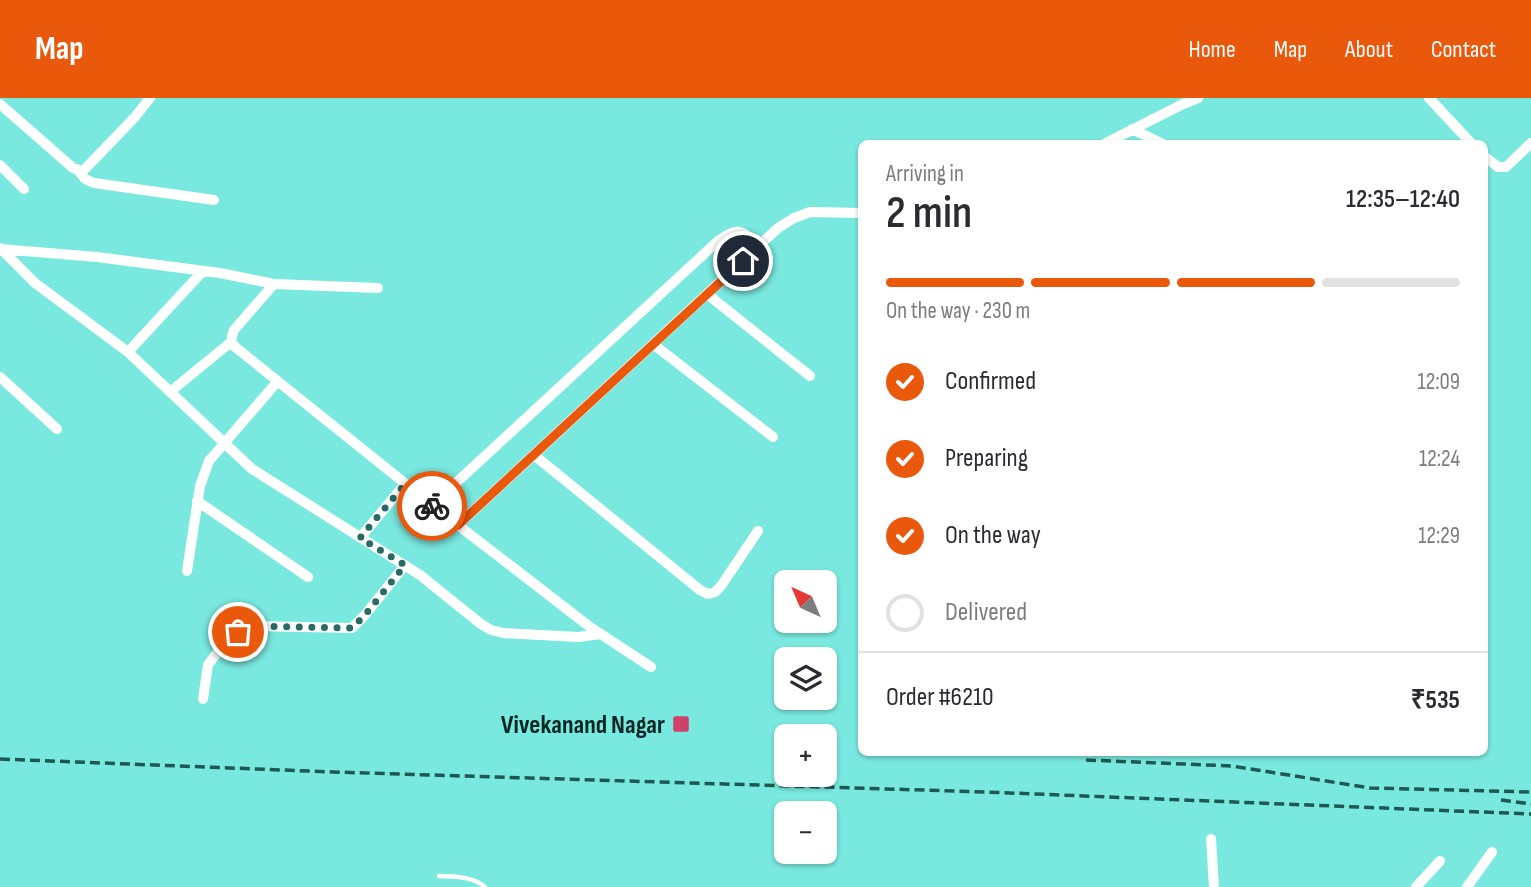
<!DOCTYPE html>
<html lang="en">
<head>
<meta charset="utf-8">
<style>
  :root { --surface:#fff; --page:#f2f2f3; --text:#2b2b33; --muted:#7c7c81; --line:#e1e1e2; --accent:#ea580c }
  body { margin:0; font-family:"Sofia Sans Condensed",sans-serif; background:var(--page); color:var(--text); height:100vh; display:flex; flex-direction:column; font-size:26px; white-space:nowrap }
  * { box-sizing:border-box; margin:0 }
  p { font-size:23px; color:var(--muted) }
  .icon { flex:none; width:38px; height:38px; fill:none; stroke:currentColor; stroke-width:2; stroke-linecap:round; stroke-linejoin:round }
  .map { position:relative; flex:1; overflow:hidden }
  .side { position:absolute; left:858px; top:42px; width:630px; height:616px; display:flex; flex-direction:column; background:var(--surface); border-radius:10px; box-shadow:0 2px 5px #0004 }
  .side>* { flex:none }
  .needle { width:46px; rotate:316deg }
  .tools { position:absolute; left:774px; top:472px; display:grid; gap:14px }
  .tools a { display:grid; place-items:center; width:63px; height:63px; border-radius:10px; background:var(--surface); box-shadow:0 2px 5px #0004; font-size:35px }
  .pin { position:absolute; display:grid; place-items:center; width:60px; height:60px; color:#fff; margin:-30px; border:4px solid #fff; border-radius:50%; box-shadow:0 2px 7px #0007 }
  .courier { position:absolute; display:grid; place-items:center; width:70px; height:70px; margin:-35px; border:5px solid #ea580c; border-radius:50%; background:#fff; color:#222; box-shadow:0 2px 9px #0007 }
  .overview em { font-style:normal; font-weight:600 }
  .overview div { display:flex; flex-direction:column-reverse }
  .overview { display:flex; align-items:center; justify-content:space-between; height:119px; padding:0 28px }
  h1 { font-size:46px; font-weight:600; line-height:52px }
  .bar { display:grid; grid-template-columns:repeat(4,1fr); gap:10px 7px; align-content:center; height:84px; padding:0 28px }
  .bar i { height:9px; border-radius:5px; background:var(--line) }
  .bar .on { background:var(--accent) }
  .bar p { grid-column:span 4 }
  .line { display:flex; align-items:center; gap:18px; padding:0 28px; border-top:2px solid var(--line) }
  .line div { flex:1 }
  ol { padding:0 28px; list-style:none }
  li { display:flex; align-items:center; gap:21px; height:77px }
  li p { margin-inline-start:auto }
  li .icon { padding:7px; border-radius:50%; background:var(--accent); color:#fff; stroke-width:4 }
  li:last-child { color:var(--muted) }
  li i { width:38px; height:38px; border:4px solid var(--line); border-radius:50% }
  header { display:flex; align-items:center; gap:42px; box-sizing:border-box; height:98px; padding:0 35px; background:var(--accent); color:#fff }
  header strong { font-size:33px }
  nav { display:flex; gap:38px; margin-inline-start:auto; font-size:24px }
  .map>svg:first-child { display:block }
  .lines { fill:none; stroke-linecap:round; stroke-linejoin:round }
  .lane { stroke:#fff; stroke-width:4.5 }
  .street { stroke:#fff; stroke-width:10 }
  .rail { stroke:#1f5853; stroke-width:3.5; stroke-dasharray:10 5; stroke-linecap:butt }
  .done { stroke:#2a6a64; stroke-width:7; stroke-dasharray:0 12.6 }
  .route { stroke:#ea580c; stroke-width:9 }
  .poi-dot { fill:#cf4168; stroke:#79e9df; stroke-width:2.5 }
  .labels { text-anchor:middle; stroke-width:7; stroke-linejoin:round; paint-order:stroke }
  .poi-label { font-size:26px; font-weight:bold; fill:#002522; stroke:#79e9df; text-anchor:end }
</style>
</head>
<body>
<header>
<strong>Map</strong>
<nav><a>Home</a><a>Map</a><a>About</a><a>Contact</a></nav>
</header>
<div class="map">
<svg width="1531" height="789" viewBox="0 0 1531 789">
  <rect width="100%" height="100%" fill="#79e9df"/>
  <g class="lines">
    <!-- lane -->
    <path class="lane" d="M439,778C456,779 472,778 485,789"/>
    <!-- street -->
    <path class="street" d="M1429,0L1472,46
      M0,6L73,70L82,73L85,71L135,19L150,0
      M1132,31L1163,46
      M1104,46L1183,6L1198,0
      M1484,58L1498,69H1506L1531,45
      M0,67L24,91
      M78,72L85,81L94,85L214,102
      M0,150L35,185L128,254L252,371L420,477L481,526L491,532L503,535L578,539L601,536
      M0,151L97,159L220,175L274,186L378,190
      M274,186L234,232C232,238 230,242 234,248L432,407L590,529L651,569
      M707,196L810,278
      M653,246L773,339
      M128,254L203,173
      M0,279L57,331
      M170,294L231,244
      M534,357L700,492L708,496L715,494L721,488L758,433
      M197,403L308,479
      M432,407L718,143C740,127 740,133 760,147
      M458,427L778,130L794,120L810,114L861,115
      M360,440L405,386
      M187,473L200,388L209,363L277,284
      M203,601L208,567L216,556L243,530L249,528L352,530L365,517L405,467
      M1211,741L1214,789
      M1416,789L1440,763
      M1467,789L1492,754"/>
    <!-- rail -->
    <path class="rail" d="M0,661L333,674L986,694L1531,716
      M1086,662L1232,668L1370,690L1531,694
      M1501,702L1531,706"/>
  </g>
  <g class="lines">
    <!-- done -->
    <path class="done" d="M238,534L243,530L249,528L352,530L365,517L405,467L360,440L405,386L432,408"/>
    <!-- route -->
    <path class="route" d="M432,408L458,427L743,163"/>
  </g>
  <!-- markers -->
  <rect class="poi-dot" x="672" y="617" width="18" height="18" rx="3.5"/>
  <g class="labels">
    <!-- poi labels -->
    <g class="poi-label">
      <text x="665" y="635">Vivekanand Nagar</text>
    </g>
  </g>
</svg>
<div class="tools">
<a><svg class="needle" viewBox="-14 -14 28 28"><path d="M0-13l5 13h-10z" fill="#e53935"/><path d="M0 13l5-13h-10z" fill="#7c7c81"/></svg></a>
<a><svg class="icon" aria-label="layers" viewBox="0 0 24 24"><path d="M12 4l9 5-9 5-9-5zM3 14l9 5 9-5"/></svg></a>
<a>+</a>
<a>−</a>
</div>
<div class="pin" style="left:238px;top:534px;background:#ea580c"><svg class="icon" aria-label="bag" viewBox="0 0 24 24"><path d="M5 8h14l-1 12H6zM9 8a3 3 0 0 1 6 0"/></svg></div>
<div class="pin" style="left:743px;top:163px;background:#1f2937"><svg class="icon" aria-label="home" viewBox="0 0 24 24"><path d="M3 11l9-7 9 7M6 9v11h12V9"/></svg></div>
<div class="courier" style="left:432px;top:408px"><svg class="icon" aria-label="bike" viewBox="0 0 24 24"><circle cx="6" cy="16" r="4"/><circle cx="18" cy="16" r="4"/><path d="M6 16l4-8h5l3 8M10 8l3 8H6M13 5h3"/></svg></div>
<section class="side">
<div class="overview"><div><h1>2 min</h1><p>Arriving in</p></div><em>12:35–12:40</em></div>
<div class="bar"><i class="on"></i><i class="on"></i><i class="on"></i><i></i><p>On the way · 230 m</p></div>
<ol>
<li><svg class="icon" aria-label="check" viewBox="0 0 24 24"><path d="M5 12l5 5 9-10"/></svg>Confirmed<p>12:09</p></li>
<li><svg class="icon" aria-label="check" viewBox="0 0 24 24"><path d="M5 12l5 5 9-10"/></svg>Preparing<p>12:24</p></li>
<li><svg class="icon" aria-label="check" viewBox="0 0 24 24"><path d="M5 12l5 5 9-10"/></svg>On the way<p>12:29</p></li>
<li><i></i>Delivered</li>
</ol>
<div class="line" style="height:91px"><div>Order #6210</div><b>₹535</b></div>
</section>
</div>
</body>
</html>
